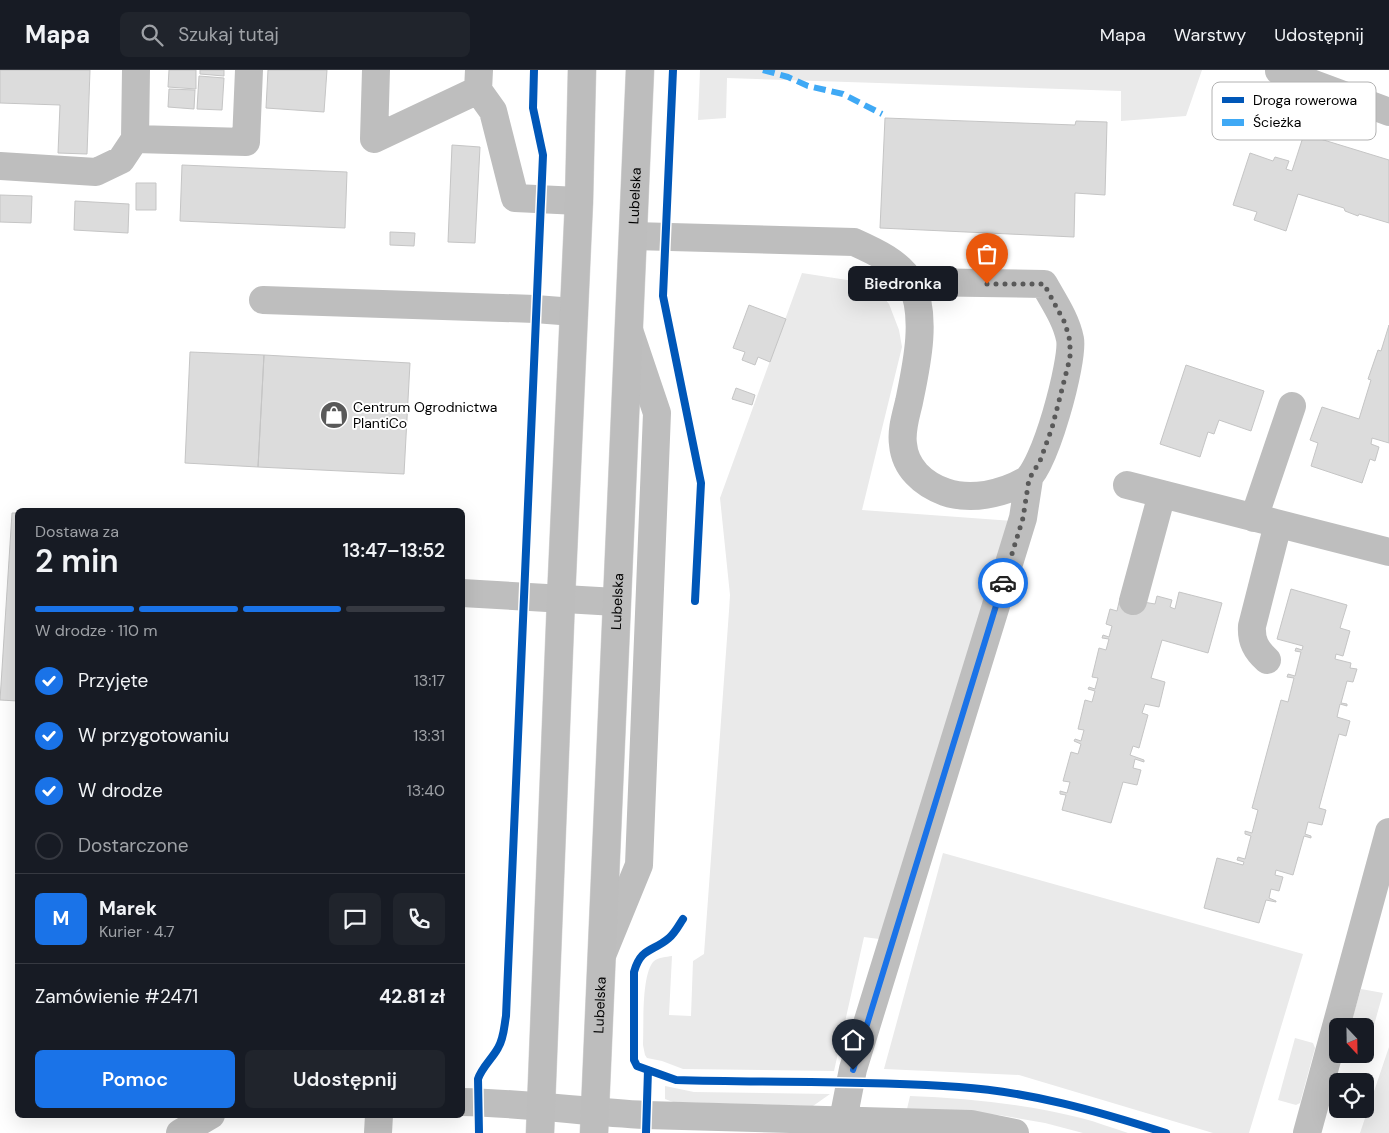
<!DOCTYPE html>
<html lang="pl">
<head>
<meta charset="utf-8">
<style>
  :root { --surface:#171b24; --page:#20242c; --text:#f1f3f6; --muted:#9ea1a6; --line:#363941; --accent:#1a73e8 }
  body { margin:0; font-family:"DM Sans",sans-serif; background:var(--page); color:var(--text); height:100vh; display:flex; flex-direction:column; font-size:19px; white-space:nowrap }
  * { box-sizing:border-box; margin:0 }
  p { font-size:16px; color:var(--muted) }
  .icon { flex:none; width:28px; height:28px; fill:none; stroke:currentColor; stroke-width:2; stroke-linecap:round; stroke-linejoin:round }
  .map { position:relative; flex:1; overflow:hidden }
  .drawer { position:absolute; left:15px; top:438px; width:450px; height:610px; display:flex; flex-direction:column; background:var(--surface); border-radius:8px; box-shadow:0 5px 20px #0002 }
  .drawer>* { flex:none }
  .needle { width:32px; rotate:158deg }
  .controls { position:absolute; left:1329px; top:948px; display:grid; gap:10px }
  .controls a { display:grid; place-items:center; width:45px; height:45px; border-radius:8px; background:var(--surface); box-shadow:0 5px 20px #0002; font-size:25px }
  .pin { position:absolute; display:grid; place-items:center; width:42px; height:42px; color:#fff; margin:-51px -21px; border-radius:50% 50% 50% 0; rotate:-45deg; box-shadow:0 0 5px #0007 }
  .pin .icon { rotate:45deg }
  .courier { position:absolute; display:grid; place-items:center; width:50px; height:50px; margin:-25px; border:4px solid #1a73e8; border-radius:50%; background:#fff; color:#222; box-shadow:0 1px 6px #0007 }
  .bubble { position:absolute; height:35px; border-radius:8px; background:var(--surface); box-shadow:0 5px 20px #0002; font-size:16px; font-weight:600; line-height:35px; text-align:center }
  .headline em { font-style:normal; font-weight:600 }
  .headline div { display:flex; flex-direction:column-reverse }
  .headline { display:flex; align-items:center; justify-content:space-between; height:85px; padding:0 20px }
  h1 { font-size:32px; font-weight:600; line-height:38px }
  .bar { display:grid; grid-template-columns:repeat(4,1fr); gap:8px 5px; align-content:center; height:60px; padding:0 20px }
  .bar i { height:6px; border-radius:4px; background:var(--line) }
  .bar .active { background:var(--accent) }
  .bar p { grid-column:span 4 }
  .line { display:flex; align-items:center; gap:12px; padding:0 20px; border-top:1px solid var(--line) }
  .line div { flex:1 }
  .round { display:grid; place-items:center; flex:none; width:52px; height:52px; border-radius:8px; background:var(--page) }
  ol { padding:0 20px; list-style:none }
  li { display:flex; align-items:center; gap:15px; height:55px }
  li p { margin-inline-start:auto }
  li .icon { padding:5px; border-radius:50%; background:var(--accent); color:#fff; stroke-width:4 }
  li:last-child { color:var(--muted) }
  li i { width:28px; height:28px; border:2px solid var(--line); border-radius:50% }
  .button { display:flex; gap:10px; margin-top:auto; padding:10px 20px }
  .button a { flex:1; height:58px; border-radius:8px; background:var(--accent); color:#fff; font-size:20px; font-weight:600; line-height:58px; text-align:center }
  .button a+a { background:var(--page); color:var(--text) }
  header { display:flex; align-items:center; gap:30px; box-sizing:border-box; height:70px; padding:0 25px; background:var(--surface); border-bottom:1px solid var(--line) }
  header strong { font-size:24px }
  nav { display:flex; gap:28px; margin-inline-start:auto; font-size:18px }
  .search { width:350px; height:45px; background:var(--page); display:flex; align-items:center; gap:12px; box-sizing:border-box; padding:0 18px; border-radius:8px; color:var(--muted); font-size:19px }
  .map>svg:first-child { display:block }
  .green { fill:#eaeaea }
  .building { fill:#dcdcdc; stroke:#c5c5c5 }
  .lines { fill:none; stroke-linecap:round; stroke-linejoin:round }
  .major-casing { stroke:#dbdbdb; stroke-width:29 }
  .minor { stroke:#bebebe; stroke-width:28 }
  .major { stroke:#bdbdbd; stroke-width:28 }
  .quiet { stroke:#3fa9f5; stroke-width:6; stroke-dasharray:12 6; stroke-linecap:butt }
  .cycleway-casing { stroke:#fff; stroke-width:11 }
  .cycleway { stroke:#0057b8; stroke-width:8 }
  .done { stroke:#595959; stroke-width:5; stroke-dasharray:0 9 }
  .route { stroke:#1a73e8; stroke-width:6 }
  .labels { text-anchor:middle; stroke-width:4; stroke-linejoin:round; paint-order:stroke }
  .street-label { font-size:14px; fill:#000; stroke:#fff }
  .poi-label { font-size:14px; fill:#000; stroke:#fff; text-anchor:start }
  .key { fill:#fff; stroke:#b2b2b2; stroke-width:1 }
  .key-label { font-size:14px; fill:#000 }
</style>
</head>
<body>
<header>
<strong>Mapa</strong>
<div class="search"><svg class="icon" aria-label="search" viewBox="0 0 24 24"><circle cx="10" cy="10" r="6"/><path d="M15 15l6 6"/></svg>Szukaj tutaj</div>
<nav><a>Mapa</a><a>Warstwy</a><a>Udostępnij</a></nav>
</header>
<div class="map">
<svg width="1389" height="1063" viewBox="0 0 1389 1063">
  <rect width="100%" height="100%" fill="#fff"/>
  <!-- green -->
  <path class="green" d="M700,0H1202L1186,46L1121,51V21L727,8L726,48L698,50Z
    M802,203L873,214L889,234L899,260L902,277L862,440L1013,451L879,869L864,867L834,1001L683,999L662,991L647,988L645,985L643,975C644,956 641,904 654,891C659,887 666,887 672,886L669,945L691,946L693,891L704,884L729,541L730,525L720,428Z
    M943,783L1303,884L1249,1063H1213L1019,1005L884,999Z
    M1361,919L1383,923L1364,991L1344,984H1365V956H1350Z
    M1295,968L1313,973L1315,978L1300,1033L1296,1035L1278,1030Z
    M1389,977V1063H1360Z
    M665,1016L694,1022L830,1024L813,1036L673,1032L665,1029Z
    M910,1026C967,1028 1025,1034 1081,1048C1097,1052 1112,1058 1128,1063H1083L1045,1053L999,1045L907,1039Z"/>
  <!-- building -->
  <path class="building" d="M0,0H90L87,84L58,83L60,35L0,33Z
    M169,0H196V19L168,17Z
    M200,0H224V6L200,4Z
    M268,0H327L324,42L266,38Z
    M199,6L224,8L222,40L197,39Z
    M169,19L195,20L194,39L168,37Z
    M885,48L1075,55L1076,51L1107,52L1105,125L1075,123L1074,167L880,158Z
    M1304,64L1389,90V153L1359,144L1358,146L1345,141L1344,138L1298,124L1286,161L1254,150L1257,142L1233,135L1250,83L1273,91L1275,87L1289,91L1286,99L1292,101Z
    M452,75L480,77L475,173L448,172Z
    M182,95L347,102L345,158L180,151Z
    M136,113H156V140H136Z
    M0,125L32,126L31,153L0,152Z
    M75,131L129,134L128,163L74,160Z
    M390,162L415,163L414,176L390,175Z
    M749,235L786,249L770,292L758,287L755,295L742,290L745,282L733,278Z
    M1389,255V373L1372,368L1371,374L1379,377L1375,391L1370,389L1362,413L1311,396L1318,373L1310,370L1322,337L1359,349L1371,310L1368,309L1378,280L1381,281Z
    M190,282L264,285L258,397L185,393Z
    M264,285L410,293L404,404L258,397Z
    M1186,295L1264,321L1251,361L1219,350L1214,364L1208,362L1200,387L1160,374Z
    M736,318L755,325L752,335L732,329Z
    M12,443H18V631L0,630Z
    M1291,519L1347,535L1340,558L1350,561L1343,586L1336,584L1335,589L1351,593L1350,598L1357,599L1353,612L1347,611L1341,633L1347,634V636L1340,634L1337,647L1350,651L1346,666L1339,664L1319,738L1326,740L1322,755L1308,752L1305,764L1311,766V768L1304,766L1293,805L1276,800L1275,805L1283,807L1279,821L1271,819L1269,828L1276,831V832L1266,830L1259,853L1204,838L1217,788L1243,795L1244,792L1237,790L1238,787L1245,789L1251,766L1245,764V761L1252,763L1258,740L1252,738L1281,630L1288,632L1294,608L1287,607L1288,604L1295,606L1301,582L1295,581L1296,578L1302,580L1303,576L1277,569Z
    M1179,522L1222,533L1208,583L1162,570L1151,608L1165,612L1159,637L1145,634L1142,643L1148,645L1139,678L1133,676L1130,685L1144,690V692L1135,689L1133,698L1141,700L1137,715L1123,712L1111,753L1062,740L1066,725L1060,724V721L1067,723L1070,712L1063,711L1071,682L1078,684L1081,674L1074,671L1075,669L1081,671L1084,660L1078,659L1085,630L1092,632L1095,621L1088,619L1089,617L1095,619L1098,608L1092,607L1099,578L1106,580L1109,569L1102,568L1103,565L1109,567L1112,556L1106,554L1110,539L1117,541L1120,528L1155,534L1157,526L1172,530L1170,537L1175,539Z"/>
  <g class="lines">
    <defs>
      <g id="major">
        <path d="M540,1063L561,529L579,131L582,0"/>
        <path id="s1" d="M594,1063L640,0"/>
      </g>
    </defs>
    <!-- major casing -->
    <use href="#major" class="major-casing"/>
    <!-- minor -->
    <path class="minor" d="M376,0L374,69L478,20
      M479,0L478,20L493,41L515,128L579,131
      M1279,1L1389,42
      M135,69L246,72L249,0
      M0,96L96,102L121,90L135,69L136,0
      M633,166L854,172C874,181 901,193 911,213C928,246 916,298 909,332C906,345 901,360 903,374C905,398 923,414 945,422C971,431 1002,424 1025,411C1044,401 1074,290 1070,269C1066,249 1054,232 1044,214L911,212
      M263,230L535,239L574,242
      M1127,415L1389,482
      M1254,448L1292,336
      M462,523L616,532
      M1133,531L1162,424
      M1267,590C1256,580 1251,571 1252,556L1278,454
      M603,883L639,795L657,343L629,260
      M462,1032C524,1033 585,1042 646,1045L971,1054L1015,1063
      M843,1050L853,999L1023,448L1029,409
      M180,1063L211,1045
      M378,1063L379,1045
      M1307,1063L1389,762"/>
    <!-- major -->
    <use href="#major" class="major"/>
    <!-- quiet -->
    <path class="quiet" d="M763,0L788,7L808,16L843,24L882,44"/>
    <defs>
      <path id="cycleway" d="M673,0L663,226L701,413L695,531
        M683,849C679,855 675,863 669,868C653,882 641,877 634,902V990L637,996L676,1010C770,1013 866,1010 959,1017C1031,1022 1097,1041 1166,1063
        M479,1063L478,1009C482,997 492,989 498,978C504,968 504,957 506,946L543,85L533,38L534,0
        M646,1063L648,1000"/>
    </defs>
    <!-- cycleway casing -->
    <use href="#cycleway" class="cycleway-casing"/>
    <!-- cycleway -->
    <use href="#cycleway" class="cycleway"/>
  </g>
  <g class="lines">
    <!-- done -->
    <path class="done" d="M987,214H1044L1065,253L1070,271V288L1052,358L1040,391L1029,409L1023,448L1003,513"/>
    <!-- route -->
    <path class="route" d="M853,1000L1003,513"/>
  </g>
  <!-- icons -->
  <defs>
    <symbol id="shop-disc" viewBox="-11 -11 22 22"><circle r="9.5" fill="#595959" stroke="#fff"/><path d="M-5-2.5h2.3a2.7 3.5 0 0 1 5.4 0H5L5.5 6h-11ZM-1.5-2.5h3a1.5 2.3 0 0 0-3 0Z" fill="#fff"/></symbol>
  </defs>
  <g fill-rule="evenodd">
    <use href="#shop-disc" x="318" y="329" width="32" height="32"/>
  </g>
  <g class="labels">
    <!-- street labels -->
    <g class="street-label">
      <text dy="5" stroke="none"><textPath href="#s1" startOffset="938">Lubelska</textPath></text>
      <text dy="5" stroke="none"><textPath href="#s1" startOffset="532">Lubelska</textPath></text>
      <text dy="5" stroke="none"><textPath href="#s1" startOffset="128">Lubelska</textPath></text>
    </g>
    <!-- poi labels -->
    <g class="poi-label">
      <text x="353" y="342">Centrum Ogrodnictwa<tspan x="353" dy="16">PlantiCo</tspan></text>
    </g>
  </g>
  <!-- legend -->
  <rect x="1212" y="12" width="164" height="58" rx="8" class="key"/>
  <rect x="1222" y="27" width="22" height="6" fill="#0057b8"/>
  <rect x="1222" y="49" width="22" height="7" fill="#3fa9f5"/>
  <g class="key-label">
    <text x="1253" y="35">Droga rowerowa</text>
    <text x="1253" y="57">Ścieżka</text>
  </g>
</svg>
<div class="controls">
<a><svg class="needle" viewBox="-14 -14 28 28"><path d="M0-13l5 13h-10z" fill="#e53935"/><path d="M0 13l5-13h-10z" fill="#9ea1a6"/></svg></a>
<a><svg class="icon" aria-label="locate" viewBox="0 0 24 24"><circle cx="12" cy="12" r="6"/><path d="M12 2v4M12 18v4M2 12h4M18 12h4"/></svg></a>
</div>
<div class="pin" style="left:987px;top:214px;background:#ea580c"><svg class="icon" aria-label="bag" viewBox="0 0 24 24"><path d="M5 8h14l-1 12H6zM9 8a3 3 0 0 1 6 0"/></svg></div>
<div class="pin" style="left:853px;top:1000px;background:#1f2937"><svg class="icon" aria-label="home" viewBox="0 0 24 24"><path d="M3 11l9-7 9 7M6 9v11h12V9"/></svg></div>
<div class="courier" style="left:1003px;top:513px"><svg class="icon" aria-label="car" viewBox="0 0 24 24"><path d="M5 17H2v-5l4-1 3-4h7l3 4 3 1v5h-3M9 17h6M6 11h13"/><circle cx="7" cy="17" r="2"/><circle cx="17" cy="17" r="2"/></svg></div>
<div class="bubble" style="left:848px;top:196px;width:110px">Biedronka</div>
<section class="drawer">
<div class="headline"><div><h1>2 min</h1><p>Dostawa za</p></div><em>13:47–13:52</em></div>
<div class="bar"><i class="active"></i><i class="active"></i><i class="active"></i><i></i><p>W drodze · 110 m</p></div>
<ol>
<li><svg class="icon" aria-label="check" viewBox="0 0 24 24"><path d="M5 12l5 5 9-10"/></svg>Przyjęte<p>13:17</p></li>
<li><svg class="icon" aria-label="check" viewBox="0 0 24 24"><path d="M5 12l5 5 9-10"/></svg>W przygotowaniu<p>13:31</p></li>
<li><svg class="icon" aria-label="check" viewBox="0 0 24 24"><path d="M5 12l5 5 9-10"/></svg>W drodze<p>13:40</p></li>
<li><i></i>Dostarczone</li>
</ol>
<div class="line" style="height:90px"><b class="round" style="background:var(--accent);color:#fff">M</b><div><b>Marek</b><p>Kurier · 4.7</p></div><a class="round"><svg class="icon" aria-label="chat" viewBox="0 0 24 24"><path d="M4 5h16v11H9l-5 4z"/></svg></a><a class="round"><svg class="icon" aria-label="phone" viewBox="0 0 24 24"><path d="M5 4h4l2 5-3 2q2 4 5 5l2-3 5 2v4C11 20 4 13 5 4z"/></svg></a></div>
<div class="line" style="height:65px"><div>Zamówienie #2471</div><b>42.81 zł</b></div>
<div class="button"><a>Pomoc</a><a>Udostępnij</a></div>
</section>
</div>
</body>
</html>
